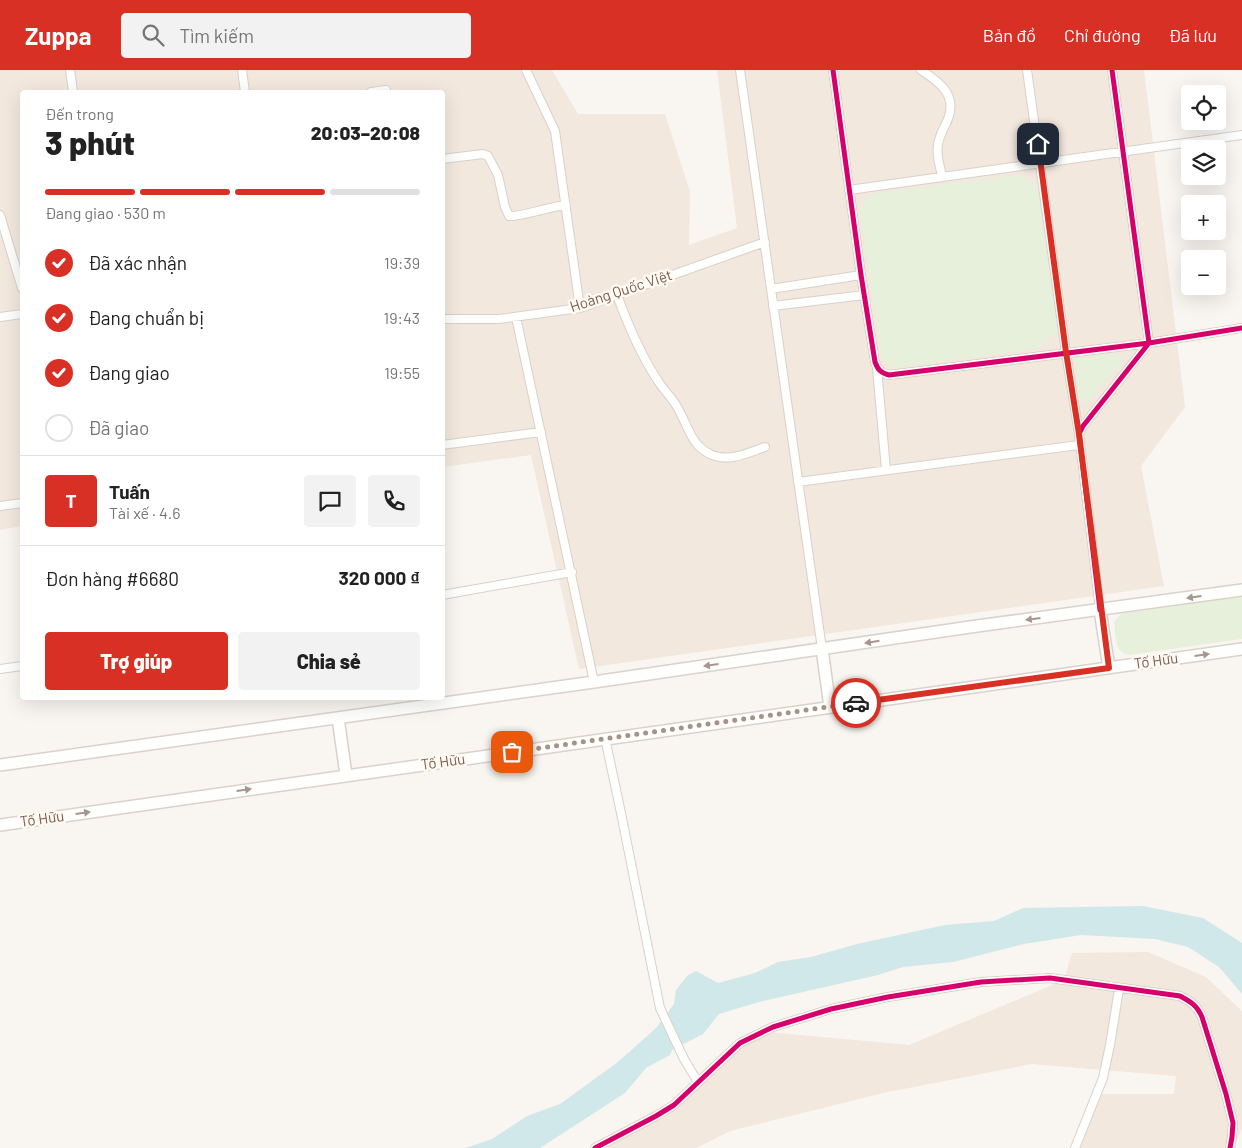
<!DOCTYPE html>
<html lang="vi">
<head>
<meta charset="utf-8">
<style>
  :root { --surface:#fff; --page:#f2f2f2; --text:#222; --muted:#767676; --line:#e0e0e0; --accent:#d93025 }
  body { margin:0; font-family:Barlow,sans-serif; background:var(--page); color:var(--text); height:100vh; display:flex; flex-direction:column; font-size:19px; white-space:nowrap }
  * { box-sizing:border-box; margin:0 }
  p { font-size:16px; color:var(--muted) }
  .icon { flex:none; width:28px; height:28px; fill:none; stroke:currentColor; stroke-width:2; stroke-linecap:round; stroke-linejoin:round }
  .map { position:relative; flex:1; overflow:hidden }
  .details { position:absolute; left:20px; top:20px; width:425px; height:610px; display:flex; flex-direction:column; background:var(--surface); border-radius:5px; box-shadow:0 5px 20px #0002 }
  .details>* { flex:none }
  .tools { position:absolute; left:1181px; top:15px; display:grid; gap:10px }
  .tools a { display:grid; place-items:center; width:45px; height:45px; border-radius:5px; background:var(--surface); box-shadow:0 5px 20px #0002; font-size:25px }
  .pin { position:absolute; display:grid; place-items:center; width:42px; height:42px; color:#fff; margin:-21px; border-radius:10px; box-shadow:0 2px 8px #0006 }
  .courier { position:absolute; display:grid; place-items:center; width:50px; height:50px; margin:-25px; border:4px solid #d93025; border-radius:50%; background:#fff; color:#222; box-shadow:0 1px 6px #0007 }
  .headline em { font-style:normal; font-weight:800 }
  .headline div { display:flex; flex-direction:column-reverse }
  .headline { display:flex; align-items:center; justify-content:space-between; height:85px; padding:0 25px }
  h1 { font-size:32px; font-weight:800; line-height:38px }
  .bar { display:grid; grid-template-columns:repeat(4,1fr); gap:8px 5px; align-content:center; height:60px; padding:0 25px }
  .bar i { height:6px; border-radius:4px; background:var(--line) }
  .bar .active { background:var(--accent) }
  .bar p { grid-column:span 4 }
  .line { display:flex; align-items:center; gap:12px; padding:0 25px; border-top:1px solid var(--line) }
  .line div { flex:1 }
  .round { display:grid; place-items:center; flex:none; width:52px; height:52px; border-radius:5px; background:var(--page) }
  ol { padding:0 25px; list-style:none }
  li { display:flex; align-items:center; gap:15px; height:55px }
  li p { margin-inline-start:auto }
  li .icon { padding:5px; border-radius:50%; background:var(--accent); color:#fff; stroke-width:4 }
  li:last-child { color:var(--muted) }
  li i { width:28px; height:28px; border:2px solid var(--line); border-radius:50% }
  .button { display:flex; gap:10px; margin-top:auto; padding:10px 25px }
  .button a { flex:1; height:58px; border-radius:5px; background:var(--accent); color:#fff; font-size:20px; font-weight:800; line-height:58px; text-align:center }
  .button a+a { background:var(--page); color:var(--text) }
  header { display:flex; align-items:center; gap:30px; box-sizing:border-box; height:70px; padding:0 25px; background:var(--accent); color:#fff }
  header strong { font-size:24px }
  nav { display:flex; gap:28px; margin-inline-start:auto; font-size:18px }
  .search { width:350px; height:45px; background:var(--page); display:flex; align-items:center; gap:12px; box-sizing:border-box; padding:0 18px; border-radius:5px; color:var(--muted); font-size:19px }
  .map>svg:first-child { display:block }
  .residential { fill:#f2e8de }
  .green { fill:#e7f0db }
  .water { fill:#d0e8ea }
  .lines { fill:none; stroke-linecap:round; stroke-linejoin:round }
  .minor-casing { stroke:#d7d1cb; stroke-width:10 }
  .secondary-casing { stroke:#d9d2cb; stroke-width:14 }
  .minor { stroke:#fefefd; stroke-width:8 }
  .secondary { stroke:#fefefd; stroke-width:11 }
  .cycleway-casing { stroke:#fffaf3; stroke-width:8 }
  .cycleway { stroke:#d6006c; stroke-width:5 }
  .oneway { fill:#a8958b }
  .done { stroke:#a69286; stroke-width:5; stroke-dasharray:0 9 }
  .route { stroke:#d93025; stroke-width:6 }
  .labels { text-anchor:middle; stroke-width:5; stroke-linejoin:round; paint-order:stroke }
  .street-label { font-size:15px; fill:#7a5c4d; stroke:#fffaf3 }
</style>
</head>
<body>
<header>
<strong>Zuppa</strong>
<div class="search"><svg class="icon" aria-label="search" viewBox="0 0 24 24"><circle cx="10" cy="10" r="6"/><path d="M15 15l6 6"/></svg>Tìm kiếm</div>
<nav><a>Bản đồ</a><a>Chỉ đường</a><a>Đã lưu</a></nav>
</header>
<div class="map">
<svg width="1242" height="1078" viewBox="0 0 1242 1078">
  <rect width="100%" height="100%" fill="#f9f5f0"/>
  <!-- residential -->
  <path class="residential" d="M0,0H552L578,44H665L690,122L689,175L737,158L717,0H1144L1185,337L1141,396L1164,516L579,599L531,385L443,397L442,22H22V456L0,460Z
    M1148,882L1206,907L1242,941V1059L1233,1078H1074L1100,1024H1174L1176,1006L1032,994L883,1023L730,1061L696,1078H594L681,1035L757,961L909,975L1064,910L1072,883Z"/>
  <!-- green -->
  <path class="green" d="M1020,105L1037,115L1058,261L1039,278L894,298L882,289L859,137L872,124Z
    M1110,284L1120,285L1123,293L1099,318L1087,335L1078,328L1076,289Z
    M1242,526V569L1128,585C1114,582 1116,564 1114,552L1121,544Z"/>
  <!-- water -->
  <path class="water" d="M1143,836L1203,848L1242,873V924L1219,897L1188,877L1155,869L1081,865L1024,874L953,892L903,897L878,905L759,932L719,944L703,964L672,980L670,985L646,998L625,1023L540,1078H465L492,1069L527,1046L560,1034L618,992L656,958L674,934L676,920L687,906L696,901L718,913L755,903L778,892L811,887L857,874L945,855L994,851L1023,838Z"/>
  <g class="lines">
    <defs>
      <path id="minor" d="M70,0L73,22
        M242,0L245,22
        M526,0L555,61L580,238
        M740,0L822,579
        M833,0L861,205L875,292C878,300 881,303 889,305L1149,273L1242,258
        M921,0C937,11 956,22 949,46C946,56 939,64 938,75C936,86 940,96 942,106
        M1027,0L1066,283L1079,364
        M371,22L386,20
        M442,89L483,84L488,86L498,105L505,137L509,146C518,148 551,136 566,135
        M849,120L1242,65
        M0,145L22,218
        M771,219L861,205
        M617,225C628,255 640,284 658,311C663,319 671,327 676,335C687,352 690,375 710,384C728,393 747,383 765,377
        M773,236L864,225
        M0,247L22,244
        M516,247L594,612
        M442,249H499L580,238L765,172
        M877,298L886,400
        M442,375L541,362
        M798,412L1079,375
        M0,436L22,433
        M442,525L572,502
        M1100,540L1079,364L1083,356L1149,273L1112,0
        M0,599L22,596
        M605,668L621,743L660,938L684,989L698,1012
        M595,1078L656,1046L674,1035L740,973L773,957L831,939L888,927L981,912L1050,908L1180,926C1191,932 1197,935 1202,947L1226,1024L1233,1053L1232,1067L1230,1078
        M1075,1078L1103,1008L1110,975L1119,919"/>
      <path id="secondary" d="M1100,540L1109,598
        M822,579L830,637
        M338,648L346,705
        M0,695L594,612L977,556L1242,520
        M0,755L1242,579"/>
    </defs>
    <!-- minor casing -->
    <use href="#minor" class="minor-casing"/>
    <!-- secondary casing -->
    <use href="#secondary" class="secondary-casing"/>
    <!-- minor -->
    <use href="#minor" class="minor"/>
    <!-- secondary -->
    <use href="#secondary" class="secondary"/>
    <defs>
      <path id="cycleway" d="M833,0L861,205L875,292C878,300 881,303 889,305L1149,273L1242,258
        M1100,540L1079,364L1083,356L1149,273L1112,0
        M595,1078L656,1046L674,1035L740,973L773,957L831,939L888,927L981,912L1050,908L1180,926C1191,932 1197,935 1202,947L1226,1024L1233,1053L1232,1067L1230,1078"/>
    </defs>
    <!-- cycleway casing -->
    <use href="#cycleway" class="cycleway-casing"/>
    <!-- cycleway -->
    <use href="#cycleway" class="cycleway"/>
  </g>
  <!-- one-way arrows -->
  <defs><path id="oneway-solid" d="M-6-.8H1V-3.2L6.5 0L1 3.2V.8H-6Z" transform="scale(1.25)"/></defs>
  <g class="oneway">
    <use href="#oneway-solid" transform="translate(1194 527) rotate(172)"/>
    <use href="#oneway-solid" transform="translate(1033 549) rotate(173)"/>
    <use href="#oneway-solid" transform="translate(872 572) rotate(171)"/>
    <use href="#oneway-solid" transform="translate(1202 585) rotate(-8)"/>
    <use href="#oneway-solid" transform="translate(711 595) rotate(172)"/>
    <use href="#oneway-solid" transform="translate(244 720) rotate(-8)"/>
    <use href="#oneway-solid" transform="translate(83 743) rotate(-8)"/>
  </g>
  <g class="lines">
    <!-- done -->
    <path class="done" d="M512,682L856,633"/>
    <!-- route -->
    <path class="route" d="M856,633L1109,598L1079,364L1066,282L1038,74"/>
  </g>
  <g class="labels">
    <!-- street labels -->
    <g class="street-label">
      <text transform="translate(621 221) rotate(-18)" y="5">Hoàng Quốc Việt</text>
      <text transform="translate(1156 591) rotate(-8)" y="5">Tố Hữu</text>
      <text transform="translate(443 692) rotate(-8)" y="5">Tố Hữu</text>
      <text transform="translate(42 749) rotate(-8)" y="5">Tố Hữu</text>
    </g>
  </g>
</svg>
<div class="tools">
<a><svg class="icon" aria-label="locate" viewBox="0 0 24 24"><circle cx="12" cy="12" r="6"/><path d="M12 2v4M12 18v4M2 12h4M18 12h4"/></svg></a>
<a><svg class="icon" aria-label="layers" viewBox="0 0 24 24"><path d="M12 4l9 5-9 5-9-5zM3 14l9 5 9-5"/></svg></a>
<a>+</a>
<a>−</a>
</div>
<div class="pin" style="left:512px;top:682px;background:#ea580c"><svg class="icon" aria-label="bag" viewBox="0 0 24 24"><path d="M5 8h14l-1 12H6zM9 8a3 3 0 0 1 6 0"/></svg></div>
<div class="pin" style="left:1038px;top:74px;background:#1f2937"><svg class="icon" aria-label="home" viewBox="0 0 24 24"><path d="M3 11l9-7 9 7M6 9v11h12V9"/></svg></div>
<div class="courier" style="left:856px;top:633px"><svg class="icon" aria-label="car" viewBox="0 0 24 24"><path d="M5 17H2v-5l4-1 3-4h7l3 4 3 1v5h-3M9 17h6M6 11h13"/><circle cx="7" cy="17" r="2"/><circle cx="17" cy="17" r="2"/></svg></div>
<section class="details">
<div class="headline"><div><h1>3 phút</h1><p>Đến trong</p></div><em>20:03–20:08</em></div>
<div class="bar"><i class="active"></i><i class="active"></i><i class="active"></i><i></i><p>Đang giao · 530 m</p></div>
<ol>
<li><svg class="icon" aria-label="check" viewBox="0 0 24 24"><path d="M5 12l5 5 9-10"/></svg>Đã xác nhận<p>19:39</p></li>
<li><svg class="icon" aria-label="check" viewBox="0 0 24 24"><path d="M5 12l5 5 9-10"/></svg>Đang chuẩn bị<p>19:43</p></li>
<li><svg class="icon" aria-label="check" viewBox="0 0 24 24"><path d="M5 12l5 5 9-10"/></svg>Đang giao<p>19:55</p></li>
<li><i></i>Đã giao</li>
</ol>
<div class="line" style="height:90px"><b class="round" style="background:var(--accent);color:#fff">T</b><div><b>Tuấn</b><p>Tài xế · 4.6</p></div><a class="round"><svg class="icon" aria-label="chat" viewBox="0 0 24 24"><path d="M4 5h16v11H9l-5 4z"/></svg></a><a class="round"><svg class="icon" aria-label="phone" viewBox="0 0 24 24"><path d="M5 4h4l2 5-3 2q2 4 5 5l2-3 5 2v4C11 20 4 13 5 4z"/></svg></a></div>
<div class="line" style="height:65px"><div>Đơn hàng #6680</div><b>320 000 ₫</b></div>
<div class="button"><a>Trợ giúp</a><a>Chia sẻ</a></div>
</section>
</div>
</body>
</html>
